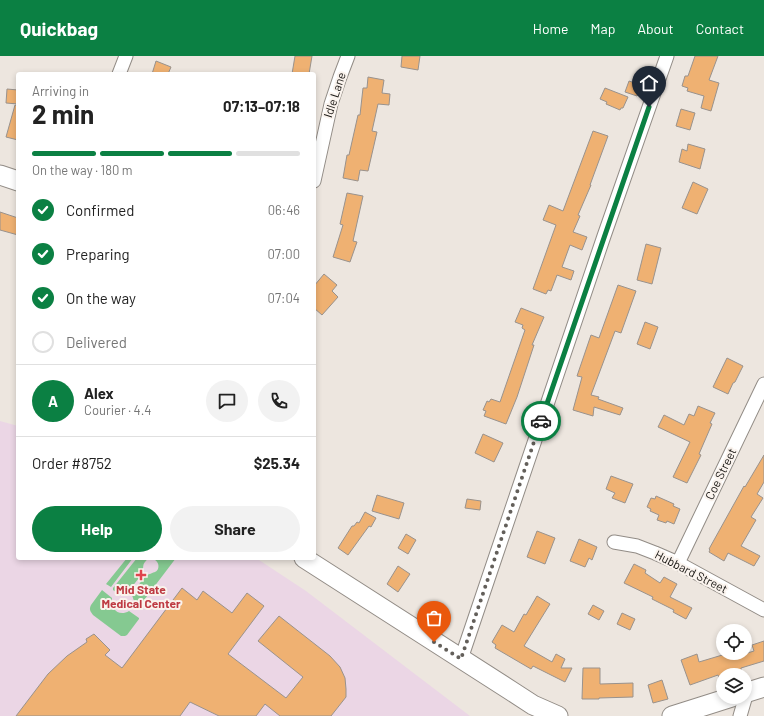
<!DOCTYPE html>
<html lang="en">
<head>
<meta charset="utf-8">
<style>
  :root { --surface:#fff; --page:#f2f2f2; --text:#222; --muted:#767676; --line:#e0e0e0; --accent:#0b8043 }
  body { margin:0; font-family:Barlow,sans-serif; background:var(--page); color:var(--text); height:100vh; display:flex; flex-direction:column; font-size:15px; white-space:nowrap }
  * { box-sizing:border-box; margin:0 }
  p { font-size:13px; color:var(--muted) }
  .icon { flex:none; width:22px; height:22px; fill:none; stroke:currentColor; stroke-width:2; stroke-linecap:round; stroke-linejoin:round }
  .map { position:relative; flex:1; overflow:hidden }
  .drawer { position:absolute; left:16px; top:16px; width:300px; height:488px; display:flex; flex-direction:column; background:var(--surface); border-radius:4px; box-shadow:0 2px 6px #0003 }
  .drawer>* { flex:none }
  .controls { position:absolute; left:716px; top:568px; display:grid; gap:8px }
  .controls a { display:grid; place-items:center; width:36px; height:36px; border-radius:50%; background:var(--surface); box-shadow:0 2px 6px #0003; font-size:20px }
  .pin { position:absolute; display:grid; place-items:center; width:34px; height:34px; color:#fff; margin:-41px -17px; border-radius:50% 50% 50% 0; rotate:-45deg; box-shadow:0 0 4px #0007 }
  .pin .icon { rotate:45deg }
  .courier { position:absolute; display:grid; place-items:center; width:40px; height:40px; margin:-20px; border:3px solid #0b8043; border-radius:50%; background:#fff; color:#222; box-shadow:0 1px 5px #0007 }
  .summary em { font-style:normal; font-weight:700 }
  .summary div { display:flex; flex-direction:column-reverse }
  .summary { display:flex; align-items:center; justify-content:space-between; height:68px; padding:0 16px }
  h1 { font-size:26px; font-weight:700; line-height:30px }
  .bar { display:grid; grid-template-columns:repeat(4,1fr); gap:6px 4px; align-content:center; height:48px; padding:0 16px }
  .bar i { height:5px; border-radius:3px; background:var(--line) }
  .bar .current { background:var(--accent) }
  .bar p { grid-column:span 4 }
  .line { display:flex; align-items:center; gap:10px; padding:0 16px; border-top:1px solid var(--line) }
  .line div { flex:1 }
  .round { display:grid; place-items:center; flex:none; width:42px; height:42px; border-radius:21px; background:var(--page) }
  ol { padding:0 16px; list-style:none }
  li { display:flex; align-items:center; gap:12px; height:44px }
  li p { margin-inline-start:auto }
  li .icon { padding:4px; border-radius:50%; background:var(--accent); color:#fff; stroke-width:4 }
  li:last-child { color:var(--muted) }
  li i { width:22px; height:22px; border:2px solid var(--line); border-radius:50% }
  .action { display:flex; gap:8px; margin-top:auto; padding:8px 16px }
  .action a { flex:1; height:46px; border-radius:24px; background:var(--accent); color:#fff; font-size:16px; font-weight:700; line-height:46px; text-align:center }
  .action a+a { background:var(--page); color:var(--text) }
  header { display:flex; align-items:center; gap:24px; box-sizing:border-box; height:56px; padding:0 20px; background:var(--accent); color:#fff }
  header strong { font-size:19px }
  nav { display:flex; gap:22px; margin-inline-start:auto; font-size:14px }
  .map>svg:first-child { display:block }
  .medical { fill:#ebd6e5 }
  .green { fill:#85c991 }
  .building { fill:#efb172; stroke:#99928d }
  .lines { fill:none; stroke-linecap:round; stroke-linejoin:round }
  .minor-casing { stroke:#928c86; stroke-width:15 }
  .secondary-casing { stroke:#928c86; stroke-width:21 }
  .minor { stroke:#fff; stroke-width:13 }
  .secondary { stroke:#fff; stroke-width:19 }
  .done { stroke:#635f5a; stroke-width:4; stroke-dasharray:0 7.2 }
  .route { stroke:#0b8043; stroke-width:5 }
  .health-dot { fill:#e0444e; stroke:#faf3ed; stroke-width:1.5 }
  .labels { text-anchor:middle; stroke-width:4; stroke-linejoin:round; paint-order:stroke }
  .street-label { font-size:12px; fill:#181613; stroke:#faf3ed }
  .health-label { font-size:12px; font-weight:bold; fill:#be3a42; stroke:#faf3ed }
</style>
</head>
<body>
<header>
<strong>Quickbag</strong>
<nav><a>Home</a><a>Map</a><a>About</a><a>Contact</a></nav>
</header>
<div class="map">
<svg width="764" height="660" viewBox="0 0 764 660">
  <rect width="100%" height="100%" fill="#ede6df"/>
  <!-- medical -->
  <path class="medical" d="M0,365L18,370V502H256L306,535L470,660H0Z"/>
  <!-- green -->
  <path class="green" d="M127,502H133L111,531L106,528Z
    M137,502H176L138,552L133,550L134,545L132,539C136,533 140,526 145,521C147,520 148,518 150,518C153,516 156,517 158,513C161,505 150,498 145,506C142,509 144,514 142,518L128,536L121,534L116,536L113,534V532Z
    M102,534L112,542C110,553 119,561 129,555L139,562V563L127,579L125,580H121L93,559C90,555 89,553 91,549Z"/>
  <!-- building -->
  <path class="building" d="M295,0H312L309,18H292Z
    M402,0H420L418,14L401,11Z
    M695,0H718L709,24L719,27L711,55L701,52L704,40L687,35L688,32L682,30L685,20H688Z
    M156,5L171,11L168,18H152Z
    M368,21L384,24L382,37L390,38L389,49L378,48L372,75L377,76L368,115L360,114L358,125L343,122L347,99H349L358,59H360L363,32H367Z
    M629,25L641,29L637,40L625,36Z
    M605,32L628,41L623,52H621L620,54L606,48L607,46L600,43Z
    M7,33L18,34V48L6,47Z
    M15,49L18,50V84L6,81Z
    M681,53L695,57L690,74L676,70Z
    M593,75L608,80L590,129H591L578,159L580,160L573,176L587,181L582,194L570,189L562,211L574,215L571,224L557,219L551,235L548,234L546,238L533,233L556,169L543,164L549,149L563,155Z
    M688,88L705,93L700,113L679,106L682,93L687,95Z
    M693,126L708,133L697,158L682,152Z
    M347,137L363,140L353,185L357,186L350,206L333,201L343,169L340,168Z
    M0,156L18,162V179L0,174Z
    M646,188L661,192L652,228L637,224Z
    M324,218L337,229L332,235L338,241L322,259L314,252V230Z
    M618,229L636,235L621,277L615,275L591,339L599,341L598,343L623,352L620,359L594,351L593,360L573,354L582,321L577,320L591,279L599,282Z
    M521,252L544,261L532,289H534L517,341L506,368L484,360L486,355L483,354L487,345L489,346L491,343L500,346L525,274L522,272L523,269L515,266Z
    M645,266L658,271L650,293L637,288Z
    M727,302L743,310L735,326L733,327L728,338L713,331Z
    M698,350L715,357L710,367L712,368L699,398L701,399L687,427L673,421L690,386L658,371L664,359L684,369L689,358L694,360Z
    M483,378L503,387L494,406L475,397Z
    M764,399V426L757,438L763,442L751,461L756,464L741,490L760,500L754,510L728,497L724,505L709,496L710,494L709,493L744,430L745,431Z
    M611,420L633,428L625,447L612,442L615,437L606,433Z
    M377,439L404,447L399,463L372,455Z
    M656,440L674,448L673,450L680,453L674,468L667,465L666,467L657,464L659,459L650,455L651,453L647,451L651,442L655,443Z
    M467,443L481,445L480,454L465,452Z
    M365,456L376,462L371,471L369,470L348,499L338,492L352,470H354L357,466L359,467Z
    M537,475L555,482L545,508L527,501Z
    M406,478L416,484L408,498L398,492Z
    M579,483L597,491L592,504L589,502L585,511L570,505Z
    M634,508L646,514L645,517L660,527L664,521L677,528L670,541L692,552L686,563L673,556L674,554L652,543L653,541L624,527Z
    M398,510L410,518L398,536L387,528Z
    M182,532L197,544L203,535L232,557L247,537L264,550L228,598L286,642L303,621L258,585L279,560L330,600L340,611L345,622L346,633V641L331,660H280L265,648L256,660H219L190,646L180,660H16L48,618L67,600L87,586L86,583L94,578L110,594L105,599L122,612Z
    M537,540L550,548L524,590L552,606L556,598L565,603L561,612H572L565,626L533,610L531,613L495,592L496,589L492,586L502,569L514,576L524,558L526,559Z
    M593,549L604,555L599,564L588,558Z
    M622,557L635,563L630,574L617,568Z
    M764,585V605L741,612V614L727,619H723V620L719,622L718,619L690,629L681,604L697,598L699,606L729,597H730L731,602L754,595L752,589Z
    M583,612H600V628L633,627V641L599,642V643H582Z
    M662,624L668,643L653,647L648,629Z"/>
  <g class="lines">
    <defs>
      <path id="minor" d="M119,18L126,0
        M314,125L331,48L340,21L348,0
        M614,486L637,490L655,497L678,507L764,554
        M678,507L764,328
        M461,603L604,180L667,0
        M740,660L747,636"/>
      <path id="secondary" d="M0,119L18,125
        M304,502L513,636L533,649L558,660
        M745,637L764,631
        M672,660L732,641"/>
    </defs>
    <!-- minor casing -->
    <use href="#minor" class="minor-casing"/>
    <!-- secondary casing -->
    <use href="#secondary" class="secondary-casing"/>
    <!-- minor -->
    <use href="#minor" class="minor"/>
    <!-- secondary -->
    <use href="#secondary" class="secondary"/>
  </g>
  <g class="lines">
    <!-- done -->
    <path class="done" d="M434,586L461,603L541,365"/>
    <!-- route -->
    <path class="route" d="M541,365L649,51"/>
  </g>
  <!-- markers -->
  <path class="health-dot" d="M139 513h4v4h4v4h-4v4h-4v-4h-4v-4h4z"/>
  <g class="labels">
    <!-- street labels -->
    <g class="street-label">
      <text transform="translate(335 39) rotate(-72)" y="4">Idle Lane</text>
      <text transform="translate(721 418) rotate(-64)" y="4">Coe Street</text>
      <text transform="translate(691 516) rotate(27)" y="4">Hubbard Street</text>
    </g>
    <!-- health labels -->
    <g class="health-label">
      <text x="141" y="538">Mid State<tspan x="141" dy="14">Medical Center</tspan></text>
    </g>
  </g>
</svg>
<div class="controls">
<a><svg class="icon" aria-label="locate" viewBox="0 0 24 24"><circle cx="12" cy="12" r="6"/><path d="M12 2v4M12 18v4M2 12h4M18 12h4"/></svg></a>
<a><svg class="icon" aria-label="layers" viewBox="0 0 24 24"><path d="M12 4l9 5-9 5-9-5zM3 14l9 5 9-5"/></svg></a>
</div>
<div class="pin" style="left:434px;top:586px;background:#ea580c"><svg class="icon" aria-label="bag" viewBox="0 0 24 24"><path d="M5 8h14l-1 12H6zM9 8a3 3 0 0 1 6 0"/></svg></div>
<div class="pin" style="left:649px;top:51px;background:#1f2937"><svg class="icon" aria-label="home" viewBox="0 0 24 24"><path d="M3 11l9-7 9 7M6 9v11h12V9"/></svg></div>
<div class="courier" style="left:541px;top:365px"><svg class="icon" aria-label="car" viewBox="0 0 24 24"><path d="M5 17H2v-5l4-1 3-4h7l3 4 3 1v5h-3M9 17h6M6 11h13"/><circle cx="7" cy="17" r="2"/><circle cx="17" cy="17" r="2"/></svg></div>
<section class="drawer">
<div class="summary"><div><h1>2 min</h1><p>Arriving in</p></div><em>07:13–07:18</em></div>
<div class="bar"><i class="current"></i><i class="current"></i><i class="current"></i><i></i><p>On the way · 180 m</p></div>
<ol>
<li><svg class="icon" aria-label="check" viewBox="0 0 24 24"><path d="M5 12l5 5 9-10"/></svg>Confirmed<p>06:46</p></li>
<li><svg class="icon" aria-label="check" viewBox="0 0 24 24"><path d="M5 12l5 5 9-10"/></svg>Preparing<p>07:00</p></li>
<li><svg class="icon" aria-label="check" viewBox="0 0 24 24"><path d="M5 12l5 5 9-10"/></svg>On the way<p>07:04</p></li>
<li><i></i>Delivered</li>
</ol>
<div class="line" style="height:72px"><b class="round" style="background:var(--accent);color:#fff">A</b><div><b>Alex</b><p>Courier · 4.4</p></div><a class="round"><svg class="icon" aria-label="chat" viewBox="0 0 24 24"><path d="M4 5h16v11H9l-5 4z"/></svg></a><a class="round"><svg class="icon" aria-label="phone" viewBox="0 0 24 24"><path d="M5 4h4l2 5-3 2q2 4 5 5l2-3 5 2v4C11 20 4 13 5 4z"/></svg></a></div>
<div class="line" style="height:52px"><div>Order #8752</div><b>$25.34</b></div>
<div class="action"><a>Help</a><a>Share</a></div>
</section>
</div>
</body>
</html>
